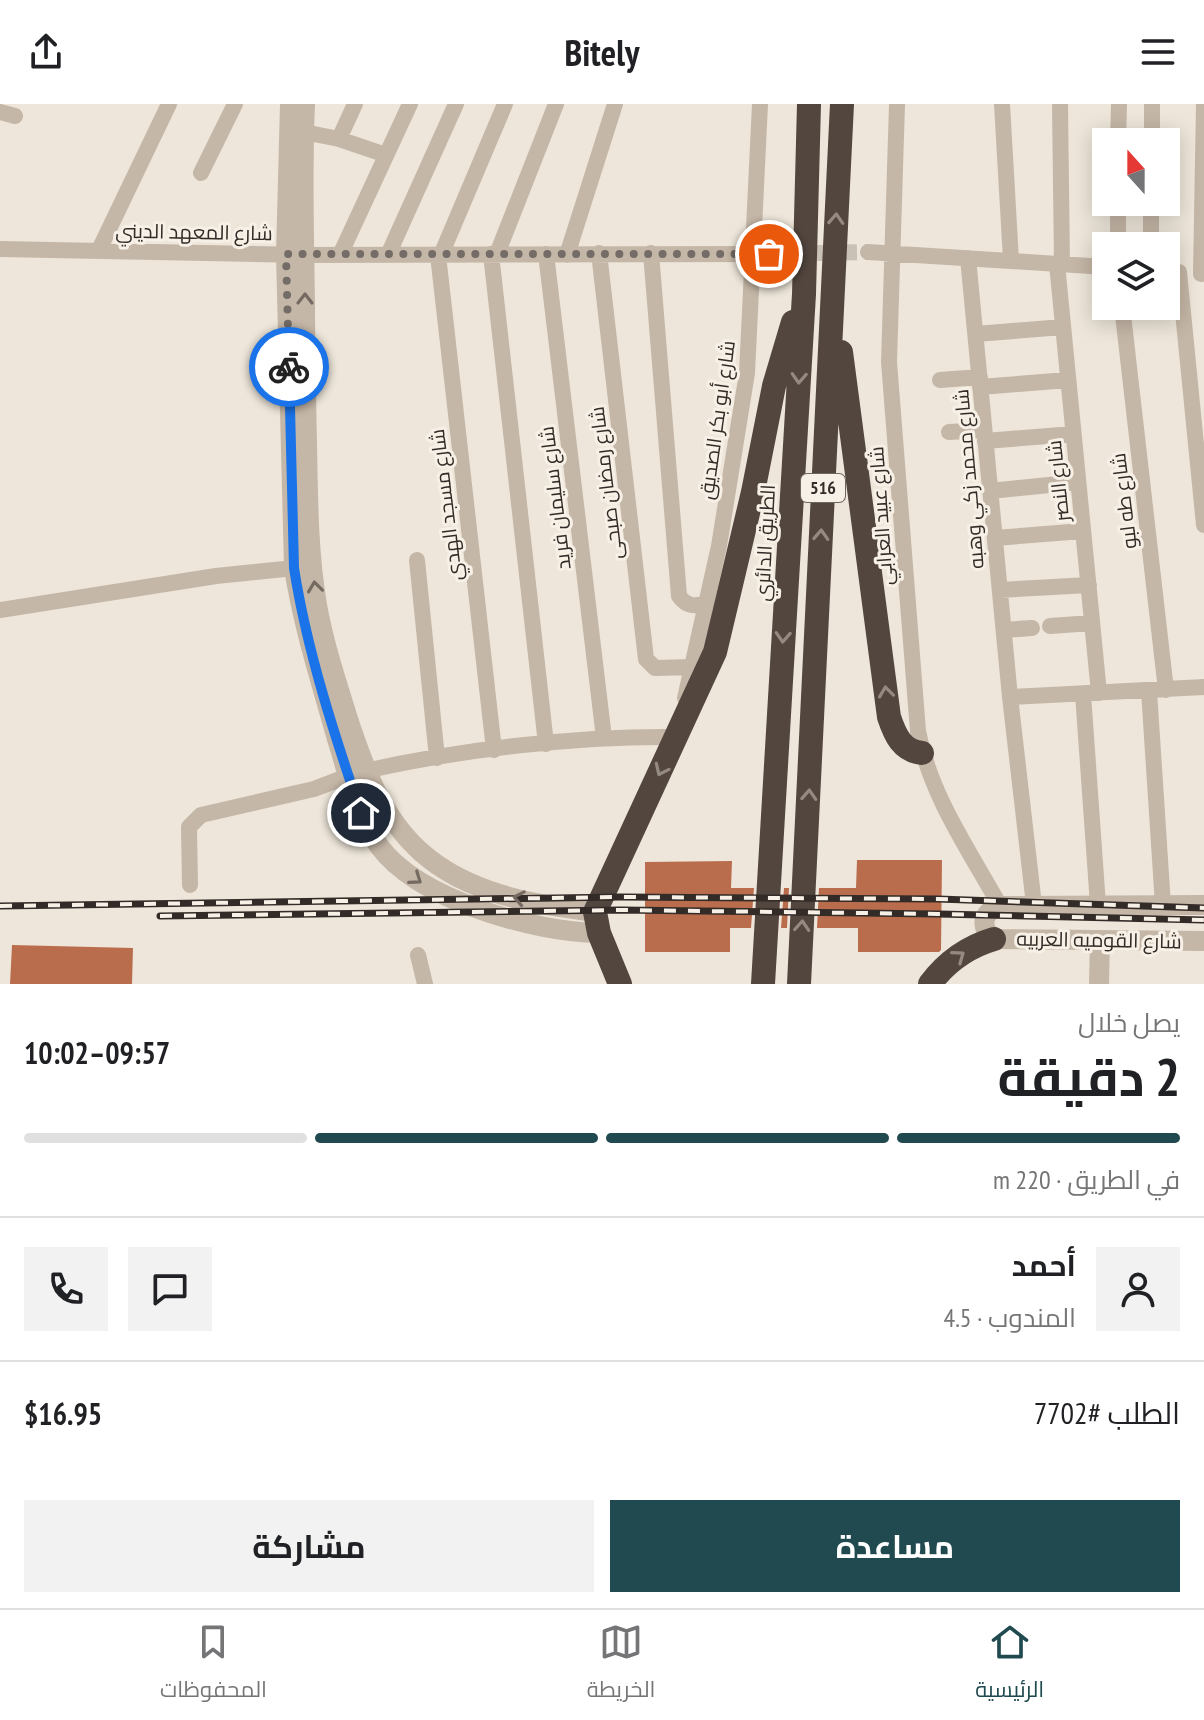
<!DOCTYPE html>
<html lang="ar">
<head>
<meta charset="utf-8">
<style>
  :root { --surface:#fff; --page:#f2f2f2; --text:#202124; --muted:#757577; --line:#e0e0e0; --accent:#214a50 }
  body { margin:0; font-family:"PT Sans Narrow",Cairo,sans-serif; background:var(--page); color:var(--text); direction:rtl; height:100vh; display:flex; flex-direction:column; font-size:30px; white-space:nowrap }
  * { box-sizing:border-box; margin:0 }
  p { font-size:26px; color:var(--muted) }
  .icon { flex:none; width:44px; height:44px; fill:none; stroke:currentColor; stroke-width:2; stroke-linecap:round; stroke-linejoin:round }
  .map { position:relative; height:880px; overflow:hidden; direction:ltr }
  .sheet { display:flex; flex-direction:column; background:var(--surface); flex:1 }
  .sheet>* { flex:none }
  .needle { width:52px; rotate:339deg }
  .fabs { position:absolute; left:1092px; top:24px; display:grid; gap:16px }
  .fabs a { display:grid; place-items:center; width:88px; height:88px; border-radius:0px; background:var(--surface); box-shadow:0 4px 20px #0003; font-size:40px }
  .pin { position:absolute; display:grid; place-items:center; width:68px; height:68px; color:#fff; margin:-34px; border:4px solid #fff; border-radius:50%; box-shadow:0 2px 8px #0007 }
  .courier { position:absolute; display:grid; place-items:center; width:80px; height:80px; margin:-40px; border:6px solid #1a73e8; border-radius:50%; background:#fff; color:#222; box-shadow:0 2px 10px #0007 }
  .overview em { font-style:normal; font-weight:700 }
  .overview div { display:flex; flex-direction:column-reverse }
  .overview { display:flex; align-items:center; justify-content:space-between; height:136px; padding:0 24px }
  h1 { font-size:52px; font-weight:700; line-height:60px }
  .bar { display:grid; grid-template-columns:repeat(4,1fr); gap:12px 8px; align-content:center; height:96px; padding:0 24px }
  .bar i { height:10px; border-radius:6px; background:var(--line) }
  .bar .selected { background:var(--accent) }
  .bar p { grid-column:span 4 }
  .line { display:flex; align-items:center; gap:20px; padding:0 24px; border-top:2px solid var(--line) }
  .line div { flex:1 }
  .round { display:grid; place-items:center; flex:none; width:84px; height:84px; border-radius:0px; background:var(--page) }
  .button { display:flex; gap:16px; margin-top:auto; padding:16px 24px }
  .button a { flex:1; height:92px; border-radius:0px; background:var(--accent); color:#fff; font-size:32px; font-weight:700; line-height:92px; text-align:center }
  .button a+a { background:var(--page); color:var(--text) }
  header { display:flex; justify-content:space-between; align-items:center; height:104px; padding:0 24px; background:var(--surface); font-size:36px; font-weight:700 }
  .dock { display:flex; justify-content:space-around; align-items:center; height:112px; border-top:2px solid var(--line); background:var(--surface); font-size:22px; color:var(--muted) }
  .dock a { display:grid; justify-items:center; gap:4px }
  .dock .selected { color:var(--accent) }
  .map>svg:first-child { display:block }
  .building { fill:#b96d4d }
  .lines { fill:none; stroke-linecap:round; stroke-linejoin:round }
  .minor-tunnel { stroke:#c9c1b6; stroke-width:16; stroke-dasharray:16 8; stroke-linecap:butt }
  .minor { stroke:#c5b7a7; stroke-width:16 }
  .tertiary { stroke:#c5b7a7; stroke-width:20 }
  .motorway { stroke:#53463f; stroke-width:24 }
  .rail-casing { stroke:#332b27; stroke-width:7 }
  .rail { stroke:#f7f0e6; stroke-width:4; stroke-dasharray:12; stroke-linecap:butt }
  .oneway { stroke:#958a82 }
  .oneway2 { stroke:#756a61 }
  .done { stroke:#746c66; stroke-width:8; stroke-dasharray:0 14.4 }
  .route { stroke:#1a73e8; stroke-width:10 }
  .labels { text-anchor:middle; stroke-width:6; stroke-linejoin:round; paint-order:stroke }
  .shield { fill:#f7f0e6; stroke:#6e6660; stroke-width:2 }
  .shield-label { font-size:18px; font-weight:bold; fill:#332b27 }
  .street-label { font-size:20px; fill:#332b27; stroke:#f7f0e6 }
</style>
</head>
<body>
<header><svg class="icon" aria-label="menu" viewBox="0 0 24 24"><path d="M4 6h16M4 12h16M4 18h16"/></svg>Bitely<svg class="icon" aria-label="share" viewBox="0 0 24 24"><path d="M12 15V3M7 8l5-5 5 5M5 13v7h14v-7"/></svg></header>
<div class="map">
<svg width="1204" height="880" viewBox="0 0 1204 880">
  <rect width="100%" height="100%" fill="#eee6da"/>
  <!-- building -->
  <path class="building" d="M857,756H942L941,846L939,848H858V824H817L819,784H856Z
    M732,757L731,784H754L751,824H730V848H645V758Z
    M784,784H789L787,824H781Z
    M12,841L133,844L132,880H10Z"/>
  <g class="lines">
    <!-- minor-tunnel -->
    <path class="minor-tunnel" d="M769,150L868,148"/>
    <!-- minor -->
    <path class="minor" d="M897,0L889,258L918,627C930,691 969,746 1000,802
      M1002,0L1011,156
      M1060,0L1062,160
      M0,8L15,12
      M304,28L339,35L355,0
      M339,35L386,51
      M1118,38L1119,0
      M1152,38V0
      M201,69L235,0
      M1118,142V98
      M1151,142V98
      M0,145L304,151L769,150
      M99,146L169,0
      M868,148L1106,163
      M599,149L646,555L655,564L692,563
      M651,149L679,492C687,503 694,502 707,500
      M491,150L546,640
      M497,150L556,0
      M546,150L604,634
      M340,151L410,0
      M388,151L456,0
      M438,151L494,646
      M441,151L505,0
      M567,151L615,0
      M968,154L1010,593L1034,801
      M1057,160L1099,589
      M1179,168L1204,421
      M1201,170L1204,0
      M1122,202L1166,586
      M976,230L1063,223
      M940,276L980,273
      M980,283L1068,276
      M949,328L984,326
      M985,337L1073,330
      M990,387L1078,378
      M995,434L1083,427
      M417,456L437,654
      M1000,486L1089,481
      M0,506L216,472L294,464
      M1050,522L1092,519
      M1004,526L1032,524
      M1149,587L1163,801
      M1083,590L1098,801
      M1010,593L1204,583
      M685,594L719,442L747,269L760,0
      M365,667C462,645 577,632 676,633L677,628
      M190,781L189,723L201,711L314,685L348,672
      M418,851L425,880"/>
    <!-- tertiary -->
    <path class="tertiary" d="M290,0L286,150L294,464C303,522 321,578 337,635C348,670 357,712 379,742C419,796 533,828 599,829
      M305,0C302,66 304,133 305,199C305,246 306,292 307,338C308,393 308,448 317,501C324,541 337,579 349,618C365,666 382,713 421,748C468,790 535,801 595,808
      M1204,801L1000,802C982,807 979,824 994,835L1204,837
      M1099,880L1100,836"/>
    <!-- motorway -->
    <path class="motorway" d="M841,248L889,613C895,631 902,647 922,649
      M620,880L599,829L595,808L715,548L753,388L774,282L793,218
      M763,880L804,190L809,0
      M799,880L842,0
      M930,880C947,857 967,843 994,835"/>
    <defs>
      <path id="rail" d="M0,802L620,793L938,795L1204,804
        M160,812L621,806L938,810L1204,816"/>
    </defs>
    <!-- rail casing -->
    <use href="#rail" class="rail-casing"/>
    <!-- rail -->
    <use href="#rail" class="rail"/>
  </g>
  <!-- one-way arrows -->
  <defs><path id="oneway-chevron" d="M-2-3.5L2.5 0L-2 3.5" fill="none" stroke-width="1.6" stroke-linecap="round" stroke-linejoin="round" transform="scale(2)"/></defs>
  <g class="oneway">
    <use href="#oneway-chevron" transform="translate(836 115) rotate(-87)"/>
    <use href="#oneway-chevron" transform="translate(799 274) rotate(93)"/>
    <use href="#oneway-chevron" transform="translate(821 431) rotate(-87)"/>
    <use href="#oneway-chevron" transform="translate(783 533) rotate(93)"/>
    <use href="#oneway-chevron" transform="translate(886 588) rotate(-97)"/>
    <use href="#oneway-chevron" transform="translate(661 666) rotate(115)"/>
    <use href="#oneway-chevron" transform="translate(809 691) rotate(-87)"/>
    <use href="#oneway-chevron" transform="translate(802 822) rotate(-86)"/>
    <use href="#oneway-chevron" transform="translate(959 852) rotate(-36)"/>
  </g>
  <g class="oneway2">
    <use href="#oneway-chevron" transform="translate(305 195) rotate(-90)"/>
    <use href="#oneway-chevron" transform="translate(315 483) rotate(-97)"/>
    <use href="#oneway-chevron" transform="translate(416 775) rotate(35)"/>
    <use href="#oneway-chevron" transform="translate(519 794) rotate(-169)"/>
  </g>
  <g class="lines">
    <!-- done -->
    <path class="done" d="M289,263L286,150H769"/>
    <!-- route -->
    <path class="route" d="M289,263L294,464C307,547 334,630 361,709"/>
  </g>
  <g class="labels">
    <!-- shield labels -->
    <rect class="shield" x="801" y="370" width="44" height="28" rx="6"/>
    <g class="shield-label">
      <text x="823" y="390">516</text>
    </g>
    <!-- street labels -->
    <g class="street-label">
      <text transform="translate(194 128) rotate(1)" y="7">شارع المعهد الديني</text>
      <text transform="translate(717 316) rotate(-82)" y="7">شارع أبو بكر الصديق</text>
      <text transform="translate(969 375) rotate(-95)" y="7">شارع محمد زكي وهبه</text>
      <text transform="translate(1058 377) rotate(-96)" y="7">شارع النصر</text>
      <text transform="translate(606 379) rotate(-97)" y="7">شارع رمضان صبحى</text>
      <text transform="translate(555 394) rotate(-97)" y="7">شارع سليمان فريد</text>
      <text transform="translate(1124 397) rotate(-97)" y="7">شارع طه لبو</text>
      <text transform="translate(446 401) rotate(-97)" y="7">شارع مسجد الهدي</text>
      <text transform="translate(881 412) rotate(-94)" y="7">شارع عبيد العرابي</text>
      <text transform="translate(765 439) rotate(-87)" y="7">الطريق الدائري</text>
      <text transform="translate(1099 836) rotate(1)" y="7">شارع القوميه العربيه</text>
    </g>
  </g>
</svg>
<div class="fabs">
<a><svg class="needle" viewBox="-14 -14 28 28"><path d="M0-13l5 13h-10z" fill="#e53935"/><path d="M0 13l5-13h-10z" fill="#757577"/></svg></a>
<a><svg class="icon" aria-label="layers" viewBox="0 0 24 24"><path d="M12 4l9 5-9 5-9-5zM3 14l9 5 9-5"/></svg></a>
</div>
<div class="pin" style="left:769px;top:150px;background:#ea580c"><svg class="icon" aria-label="bag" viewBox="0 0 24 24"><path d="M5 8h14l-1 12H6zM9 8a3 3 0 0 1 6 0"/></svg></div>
<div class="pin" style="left:361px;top:709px;background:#1f2937"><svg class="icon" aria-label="home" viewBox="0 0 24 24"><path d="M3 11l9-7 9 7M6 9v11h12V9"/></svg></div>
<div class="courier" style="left:289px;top:263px"><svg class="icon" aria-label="bike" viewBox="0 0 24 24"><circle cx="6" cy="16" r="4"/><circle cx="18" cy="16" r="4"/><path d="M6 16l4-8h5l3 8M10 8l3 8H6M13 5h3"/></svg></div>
</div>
<section class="sheet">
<div class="overview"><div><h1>2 دقيقة</h1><p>يصل خلال</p></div><em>09:57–10:02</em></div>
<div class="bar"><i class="selected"></i><i class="selected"></i><i class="selected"></i><i></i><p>في الطريق · 220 m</p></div>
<div class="line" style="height:144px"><a class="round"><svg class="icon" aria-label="person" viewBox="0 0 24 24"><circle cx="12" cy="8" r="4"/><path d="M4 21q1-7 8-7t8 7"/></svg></a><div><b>أحمد</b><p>المندوب · 4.5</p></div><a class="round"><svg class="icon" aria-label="chat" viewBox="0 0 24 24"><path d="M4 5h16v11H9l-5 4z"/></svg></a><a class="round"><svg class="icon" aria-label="phone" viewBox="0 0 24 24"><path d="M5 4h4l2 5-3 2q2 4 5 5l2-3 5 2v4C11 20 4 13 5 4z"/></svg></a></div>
<div class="line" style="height:104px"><div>الطلب #7702</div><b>$16.95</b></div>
<div class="button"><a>مساعدة</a><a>مشاركة</a></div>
</section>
<nav class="dock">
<a class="selected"><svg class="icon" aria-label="home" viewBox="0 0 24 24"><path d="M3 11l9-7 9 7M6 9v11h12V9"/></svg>الرئيسية</a>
<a><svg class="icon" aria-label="map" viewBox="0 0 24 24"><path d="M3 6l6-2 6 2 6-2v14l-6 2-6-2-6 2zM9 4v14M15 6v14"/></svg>الخريطة</a>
<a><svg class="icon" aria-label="saved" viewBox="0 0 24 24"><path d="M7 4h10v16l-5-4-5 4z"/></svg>المحفوظات</a>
</nav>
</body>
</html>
